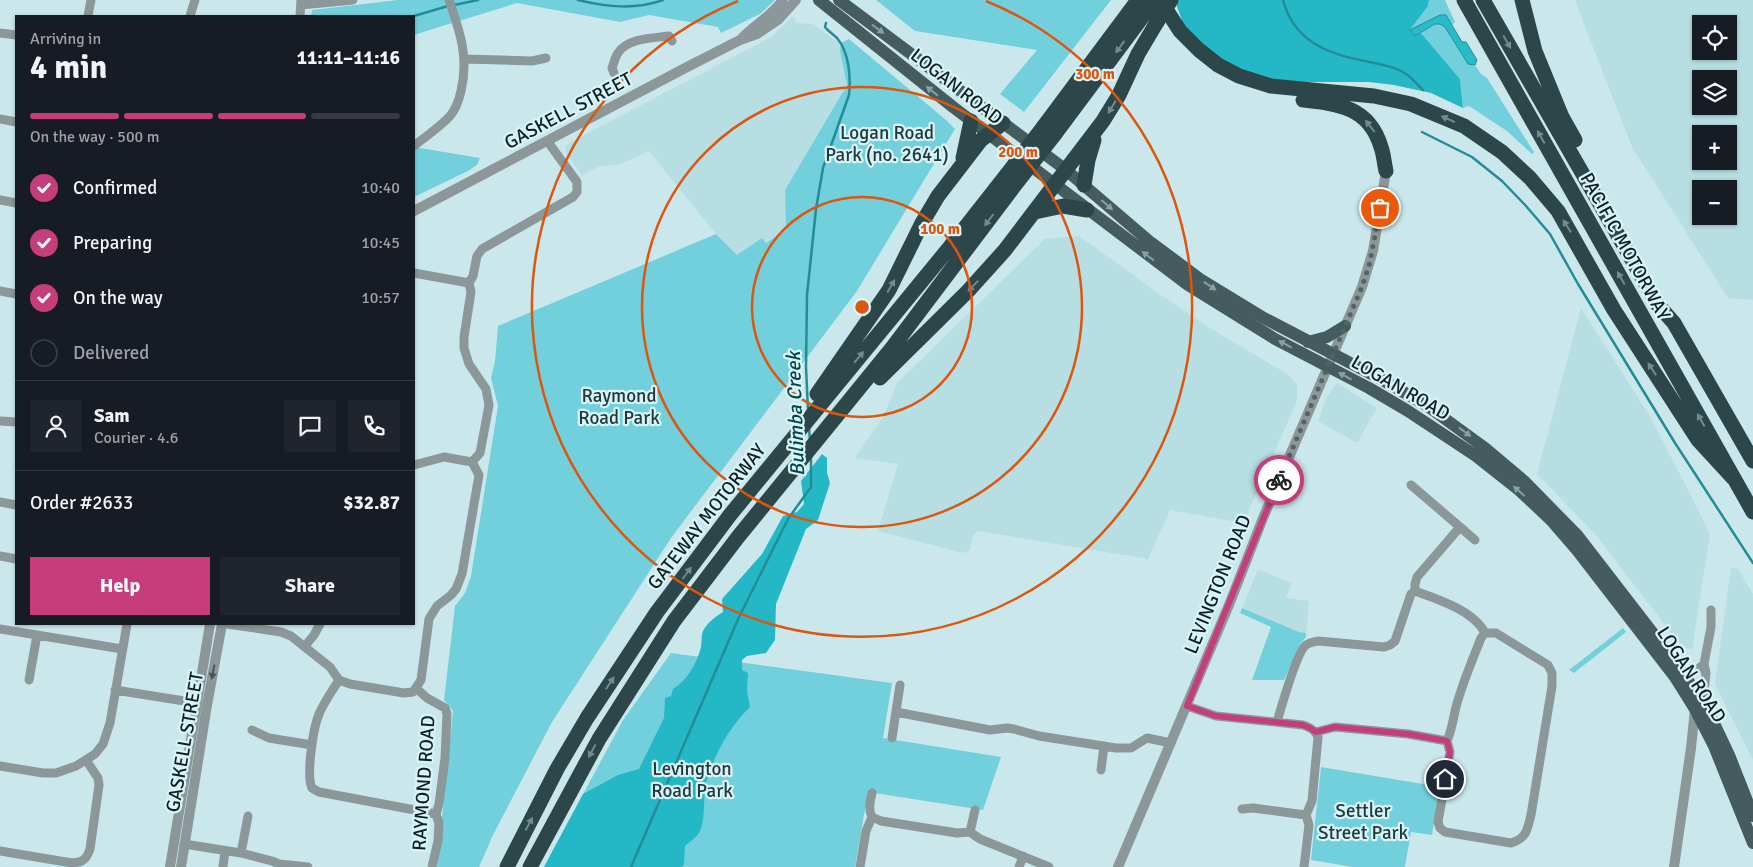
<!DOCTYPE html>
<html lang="en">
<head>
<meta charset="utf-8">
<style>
  :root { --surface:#171b24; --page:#20242c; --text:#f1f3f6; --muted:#9ea1a6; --line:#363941; --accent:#c53d7b }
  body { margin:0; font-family:Signika,sans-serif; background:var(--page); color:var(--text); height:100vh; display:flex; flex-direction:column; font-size:19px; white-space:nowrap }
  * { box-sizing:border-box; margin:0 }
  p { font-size:16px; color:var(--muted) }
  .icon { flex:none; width:28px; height:28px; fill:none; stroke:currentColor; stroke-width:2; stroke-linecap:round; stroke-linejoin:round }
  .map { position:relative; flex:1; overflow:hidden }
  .panel { position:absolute; left:15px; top:15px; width:400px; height:610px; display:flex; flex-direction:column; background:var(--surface); border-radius:0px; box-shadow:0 1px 4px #0004 }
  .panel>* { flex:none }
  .tools { position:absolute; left:1692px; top:15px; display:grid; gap:10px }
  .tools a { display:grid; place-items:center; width:45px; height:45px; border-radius:0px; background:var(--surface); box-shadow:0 1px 4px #0004; font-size:25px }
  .pin { position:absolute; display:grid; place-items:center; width:42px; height:42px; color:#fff; margin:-21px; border:2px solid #fff; border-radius:50%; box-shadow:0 1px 5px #0007 }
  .courier { position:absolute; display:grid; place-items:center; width:50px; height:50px; margin:-25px; border:4px solid #c53d7b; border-radius:50%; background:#fff; color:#222; box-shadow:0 1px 6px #0007 }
  .overview em { font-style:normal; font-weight:700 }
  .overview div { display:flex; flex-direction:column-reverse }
  .overview { display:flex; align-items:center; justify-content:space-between; height:85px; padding:0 15px }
  h1 { font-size:32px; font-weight:700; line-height:38px }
  .bar { display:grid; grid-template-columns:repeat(4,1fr); gap:8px 5px; align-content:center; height:60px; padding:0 15px }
  .bar i { height:6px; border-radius:4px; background:var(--line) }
  .bar .current { background:var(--accent) }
  .bar p { grid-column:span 4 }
  .line { display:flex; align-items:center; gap:12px; padding:0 15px; border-top:1px solid var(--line) }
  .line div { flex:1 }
  .round { display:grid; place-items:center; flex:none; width:52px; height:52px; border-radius:0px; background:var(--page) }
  ol { padding:0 15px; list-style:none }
  li { display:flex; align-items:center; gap:15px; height:55px }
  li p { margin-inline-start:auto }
  li .icon { padding:5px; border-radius:50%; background:var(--accent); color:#fff; stroke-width:4 }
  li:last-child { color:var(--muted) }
  li i { width:28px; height:28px; border:2px solid var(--line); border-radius:50% }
  .cta { display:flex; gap:10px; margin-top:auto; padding:10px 15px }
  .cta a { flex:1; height:58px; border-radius:0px; background:var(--accent); color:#fff; font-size:20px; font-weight:700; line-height:58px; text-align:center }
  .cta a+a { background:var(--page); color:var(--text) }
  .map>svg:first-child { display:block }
  .built { fill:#b7dee3; fill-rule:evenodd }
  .green { fill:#72d0dc }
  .forest { fill:#24b8c7 }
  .water { fill:#2abbcb; stroke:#238c97 }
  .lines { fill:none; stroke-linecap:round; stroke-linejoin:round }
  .stream { stroke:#238c97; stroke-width:2.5 }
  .minor { stroke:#8b9799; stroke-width:9 }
  .tertiary { stroke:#8b9799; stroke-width:10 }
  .primary { stroke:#455b5e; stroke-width:12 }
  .motorway { stroke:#2c4649; stroke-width:15 }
  .motorway-bridge { stroke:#2c4649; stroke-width:15 }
  .oneway { fill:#87a0a4 }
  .oneway2 { fill:#708c8f }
  .oneway3 { fill:#485455 }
  .done { stroke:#526466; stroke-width:5; stroke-dasharray:0 9 }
  .route { stroke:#c53d7b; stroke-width:6 }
  .ring { fill:none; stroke:#dd560d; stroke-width:2.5 }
  .labels { text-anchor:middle; stroke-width:4.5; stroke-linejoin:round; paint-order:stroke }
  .street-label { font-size:19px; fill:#121d1e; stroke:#d7f5f9 }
  .park-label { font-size:19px; fill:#22393c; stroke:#d7f5f9 }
  .water-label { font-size:20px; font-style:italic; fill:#05444b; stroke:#d7f5f9 }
  .centre { fill:#dd560d; stroke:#d7f5f9; stroke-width:2.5 }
  .ring-label { font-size:15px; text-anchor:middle; font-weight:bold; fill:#dd560d; stroke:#d7f5f9; stroke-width:4.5; stroke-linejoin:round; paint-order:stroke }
</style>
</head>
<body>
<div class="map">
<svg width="1753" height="867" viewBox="0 0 1753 867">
  <rect width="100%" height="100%" fill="#cae8ec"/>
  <!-- built -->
  <path class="built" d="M1576,0H1753V300L1728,298L1632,147L1577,6ZM1701,24H1729V51H1701ZM1701,79H1729V106H1701ZM1701,134H1729V161H1701ZM1701,189H1729V216H1701Z
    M793,16L796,23L813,24L839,43L847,85L785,190L786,230L765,243L762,238L737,255L716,234L649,151L619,165L599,166L582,176L566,153V146L569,143L771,37Z
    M1079,236L1158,293L1210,328L1289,375L1297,385V401L1243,523L1170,510L1148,559L979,531L973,534L970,550L963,553L878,531L898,464L855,458L883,417L897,383L1045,239Z
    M1581,308L1651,418L1710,533L1692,650L1682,647L1596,535L1537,474Z
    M1337,383L1377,408L1357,443L1318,421L1327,397Z
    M1731,567L1738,569L1753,594V760L1715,684Z
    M1258,569L1292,583L1286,598L1309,601L1306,633L1299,632L1242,608Z"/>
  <!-- green -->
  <path class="green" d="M398,0H446L452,23L414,35V16H311L312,10Z
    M451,0H775L760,14L721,33L718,27L649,15L620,22L517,3L459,21Z
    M876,0H1111L1024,112L1000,94L1037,50L915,31Z
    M1429,0H1445L1455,22L1452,25L1446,15L1410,30L1428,6Z
    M1435,24H1440L1445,27L1468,64L1475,65L1481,74L1487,78L1534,152L1532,154L1507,131L1469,106L1463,108L1460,79L1421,33Z
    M849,39L946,120L955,129L857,291L671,538L552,722L493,835L479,867H437L453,711L444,700L455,606L465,593L471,576L498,406L491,378L495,361L498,326L716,234L737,255L762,238L766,243L786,230L785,190L847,85L840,51L841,43Z
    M414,147L480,158L477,165L468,171L414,197Z
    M1242,608L1299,632L1306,633V637L1301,643L1284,680H1252L1271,627L1240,613Z
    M1623,628L1626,632L1574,673L1569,670Z
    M671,653L892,683L883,738L1001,757L983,810L868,792L855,867H544L623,720Z
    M1321,767L1435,786L1439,790L1432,835L1411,832L1405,867H1353L1311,860Z"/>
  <!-- forest -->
  <path class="forest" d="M1178,0H1429L1428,6L1410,30L1415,36L1421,33L1460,79L1463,108L1431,93L1394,85L1369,82H1283L1260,79L1222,60L1187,34L1176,4Z
    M822,454L827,458V473L830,483L818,520L806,529L776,604L775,640L766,653L747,656L742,660V670L748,673L747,691L750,707C729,727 714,755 706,783C703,796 706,821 699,833C696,838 689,842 685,846L684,864L682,867H544L583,794L618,775L639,769L664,718L665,698L671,696L673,689C687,681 697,663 701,647C702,641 701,636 703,631C708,622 715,617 723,612L722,599L762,554L783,516L797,512L804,504L801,481Z"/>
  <!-- water -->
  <path class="water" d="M1440,15H1446L1462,42H1466L1477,60L1475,65L1468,64L1445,27L1440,24H1435L1415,36L1410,30Z"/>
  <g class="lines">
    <!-- stream -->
    <path class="stream" d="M578,0C607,7 635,10 663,0
      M1283,0C1294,41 1327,54 1365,61C1378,64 1395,66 1406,74C1412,78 1418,85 1423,90
      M454,5L478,0
      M414,16L448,6
      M1422,132L1472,157L1502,181L1526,206L1550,234L1578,284L1675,443L1753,563
      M808,410L806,367L807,295L816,209L823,168L849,95C851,77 849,52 837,38C833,34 828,31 825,27L826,23
      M809,428L810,440
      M631,867L739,617L788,519L811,487V458"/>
    <!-- minor -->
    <path class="minor" d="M301,5L353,0
      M88,16L91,0
      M190,16L195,0
      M300,16L301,0
      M0,33L16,35
      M465,59L532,61L546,58
      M614,73L612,68C614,63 615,57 618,53C627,38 654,38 669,36L672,41
      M0,119L16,122
      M414,146C426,136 440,127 450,116C456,109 459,100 461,91C469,57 460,32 449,0
      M0,200L16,203
      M414,273L469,283
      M0,291L16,294
      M0,421L16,422
      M414,465L444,457L472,462
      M0,502L16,505
      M1460,527L1475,540
      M0,556L16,559
      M1415,591C1438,599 1474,611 1485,633
      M227,624L281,632L291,636L330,667L339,680L350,684L404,693L413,692L421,680L429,619L437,606L451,595L456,589L462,574L479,475L472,462L480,453L489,405L486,389L469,364L464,348V337L471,292L469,283L473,276L477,256L482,249L573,197L577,192V182L548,142
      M0,629L122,649
      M305,646L314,635L320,624
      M1682,671L1697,670L1704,664
      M29,680L37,635
      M339,680C332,691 324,702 319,714C313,728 306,776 312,788L319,792L436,814
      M416,688L427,698L445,708L447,714L445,758L439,804L436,814L439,823L438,841L432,867
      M115,690L197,703
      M1703,702L1706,673L1704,664L1711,627V610
      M1187,706L1216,716L1303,725C1311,728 1315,730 1318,737L1312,801L1306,815L1309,825L1304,867
      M896,712L990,730L1007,728L1014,729L1039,736L1116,748H1131L1147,738L1171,743
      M1277,722C1281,708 1297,652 1306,645C1310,642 1314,642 1318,641L1384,647L1390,645L1395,641L1411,594L1415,591V584L1417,577L1460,527L1411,485
      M252,730L269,738L312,745
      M1316,732L1335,727L1408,734L1447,741C1452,730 1453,719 1456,707C1462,684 1472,661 1481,638L1485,633H1496L1548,665L1552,673V686L1531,815C1527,830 1527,838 1511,843L1445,832L1440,828L1438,822L1450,752L1447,741
      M892,738L900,685
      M0,766L43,773H56L76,766L95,754L103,744L110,723L127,624
      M1101,770L1104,746
      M1242,809L1253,808L1306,815
      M872,817L881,821L957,833L970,832L980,839L1049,867
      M970,832L975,810
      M184,844L241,853L272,861L279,864L308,867
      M0,851L66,862C79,864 86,862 90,849L99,785L98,778L86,760
      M241,853L248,816
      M223,867L225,851
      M860,867L866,831L872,817C868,809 870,802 872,793
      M1019,867L1023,856"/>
    <!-- tertiary -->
    <path class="tertiary" d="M742,38C757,23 770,17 783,0
      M414,211L689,66L740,40L757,34L779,19L796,0
      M170,867L210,624
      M181,867L207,705L222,624
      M1118,867L1229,605L1263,518L1362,287L1373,251L1386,171
      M1674,867L1691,748L1695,709"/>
    <!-- primary -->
    <path class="primary" d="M819,0L953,107L1188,285L1275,339L1369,388L1408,411L1476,456L1519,490L1551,520L1577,550L1675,677L1695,709L1714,746L1753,843
      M839,0L1066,170L1149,241L1200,279L1264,318L1381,379L1426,405L1485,448L1524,481L1577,535L1682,671L1712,719L1729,755L1753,816
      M1308,342L1327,337L1345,326"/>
    <!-- motorway -->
    <path class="motorway" d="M1160,0L1180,31L1199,50L1218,65L1239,76L1271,86L1374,96L1411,104L1464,126L1502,152L1530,178L1558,211L1614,310L1698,440L1733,478
      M1464,0L1753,512
      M1483,0L1658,305L1674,323L1753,461
      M1522,0L1535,51L1562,117L1575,140
      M1303,100C1339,104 1369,107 1381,147C1384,155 1384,163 1386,171
      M1044,126L1138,0
      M1055,134L1155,0
      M963,158L971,121
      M1084,185L1088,160L1094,140
      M1035,212L1063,206L1087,210
      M880,378L968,291L1005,250L1103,121L1119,95L1138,54L1157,22
      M817,394L889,290L922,223L938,196L981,140L1003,123
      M507,867L557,769L587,718L657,612L730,515L949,248L1008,173
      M530,867L599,739L674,621L738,537L892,348L1018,181"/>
    <!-- motorway-bridge -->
    <path class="motorway-bridge" d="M1157,22L1171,0
      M1008,173L1044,126
      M1018,181L1055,134"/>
  </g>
  <!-- one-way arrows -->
  <defs><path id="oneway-solid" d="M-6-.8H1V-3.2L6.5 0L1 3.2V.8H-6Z" transform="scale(1.25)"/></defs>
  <g class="oneway">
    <use href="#oneway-solid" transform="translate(878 29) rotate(36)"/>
    <use href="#oneway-solid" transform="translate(932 91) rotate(-142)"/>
    <use href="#oneway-solid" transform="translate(1107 205) rotate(41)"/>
    <use href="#oneway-solid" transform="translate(1148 256) rotate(-143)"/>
    <use href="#oneway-solid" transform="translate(1210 286) rotate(34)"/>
    <use href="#oneway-solid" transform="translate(1285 344) rotate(-152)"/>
    <use href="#oneway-solid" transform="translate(1345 376) rotate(-152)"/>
    <use href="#oneway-solid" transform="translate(1465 432) rotate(36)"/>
    <use href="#oneway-solid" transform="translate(1519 491) rotate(-139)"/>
  </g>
  <g class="oneway2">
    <use href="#oneway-solid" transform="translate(1507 42) rotate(60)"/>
    <use href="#oneway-solid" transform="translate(1120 47) rotate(126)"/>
    <use href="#oneway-solid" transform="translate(1112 107) rotate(121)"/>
    <use href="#oneway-solid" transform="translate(1448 119) rotate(-156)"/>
    <use href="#oneway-solid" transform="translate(1370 126) rotate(-128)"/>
    <use href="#oneway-solid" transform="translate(1541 137) rotate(-119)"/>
    <use href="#oneway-solid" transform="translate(989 220) rotate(127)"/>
    <use href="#oneway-solid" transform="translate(1567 226) rotate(-122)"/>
    <use href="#oneway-solid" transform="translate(1621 278) rotate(-119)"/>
    <use href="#oneway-solid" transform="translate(891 286) rotate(-60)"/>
    <use href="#oneway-solid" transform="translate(973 286) rotate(134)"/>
    <use href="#oneway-solid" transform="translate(859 357) rotate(-50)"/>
    <use href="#oneway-solid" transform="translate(1652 369) rotate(-123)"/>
    <use href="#oneway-solid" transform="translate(1701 420) rotate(-119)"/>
    <use href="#oneway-solid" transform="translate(687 573) rotate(-53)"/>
    <use href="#oneway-solid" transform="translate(610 683) rotate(-57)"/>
    <use href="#oneway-solid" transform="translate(592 751) rotate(118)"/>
    <use href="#oneway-solid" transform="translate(529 824) rotate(-62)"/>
  </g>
  <use class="oneway3" href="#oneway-solid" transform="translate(213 672) rotate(101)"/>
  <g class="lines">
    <!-- done -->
    <path class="done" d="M1279,480L1362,287L1370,262L1380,208"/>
    <!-- route -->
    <path class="route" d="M1279,480L1187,706L1216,716L1303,725L1310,728L1316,732L1335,727L1408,734L1447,741L1450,752L1445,779"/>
  </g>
  <!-- distance rings -->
  <g class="ring">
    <circle cx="862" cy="307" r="110"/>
    <circle cx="862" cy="307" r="220"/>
    <path d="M986 1A330 330 0 1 1 738 1"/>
  </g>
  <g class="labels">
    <!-- street labels -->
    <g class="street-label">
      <text transform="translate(957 86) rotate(38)" y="7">LOGAN ROAD</text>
      <text transform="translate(568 110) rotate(-28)" y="7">GASKELL STREET</text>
      <text transform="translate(1626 246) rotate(61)" y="7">PACIFIC MOTORWAY</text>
      <text transform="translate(1401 387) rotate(30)" y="7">LOGAN ROAD</text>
      <text transform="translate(706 516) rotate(-52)" y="7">GATEWAY MOTORWAY</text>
      <text transform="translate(1217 584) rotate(-68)" y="7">LEVINGTON ROAD</text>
      <text transform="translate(1692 674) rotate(57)" y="7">LOGAN ROAD</text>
      <text transform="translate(184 742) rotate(-80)" y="7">GASKELL STREET</text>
      <text transform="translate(423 783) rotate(-86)" y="7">RAYMOND ROAD</text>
    </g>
    <!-- park labels -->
    <g class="park-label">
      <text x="887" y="139">Logan Road<tspan x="887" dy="22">Park (no. 2641)</tspan></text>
      <text x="619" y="402">Raymond<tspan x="619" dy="22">Road Park</tspan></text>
      <text x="692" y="775">Levington<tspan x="692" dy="22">Road Park</tspan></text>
      <text x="1363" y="817">Settler<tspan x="1363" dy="22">Street Park</tspan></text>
    </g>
    <!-- water labels -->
    <g class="water-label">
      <text transform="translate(795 414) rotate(-92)" y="7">Bulimba Creek</text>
    </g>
  </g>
  <circle cx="862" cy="307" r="8" class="centre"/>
  <g class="ring-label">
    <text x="1095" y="79">300 m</text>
    <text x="1018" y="157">200 m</text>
    <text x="940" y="234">100 m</text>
  </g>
</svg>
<div class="tools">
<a><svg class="icon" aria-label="locate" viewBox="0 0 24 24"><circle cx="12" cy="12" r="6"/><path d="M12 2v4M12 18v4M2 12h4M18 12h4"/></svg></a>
<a><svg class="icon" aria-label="layers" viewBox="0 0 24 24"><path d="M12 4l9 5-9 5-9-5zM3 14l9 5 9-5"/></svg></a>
<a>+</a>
<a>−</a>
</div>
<div class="pin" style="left:1380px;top:208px;background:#ea580c"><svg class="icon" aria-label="bag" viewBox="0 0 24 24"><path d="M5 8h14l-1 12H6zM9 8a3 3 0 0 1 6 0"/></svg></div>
<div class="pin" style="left:1445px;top:779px;background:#1f2937"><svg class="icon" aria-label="home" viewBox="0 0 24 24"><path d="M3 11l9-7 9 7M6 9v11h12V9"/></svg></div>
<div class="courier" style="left:1279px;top:480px"><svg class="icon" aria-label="bike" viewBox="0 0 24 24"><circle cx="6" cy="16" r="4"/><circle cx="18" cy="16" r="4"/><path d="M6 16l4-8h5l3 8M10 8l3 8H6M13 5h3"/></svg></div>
<section class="panel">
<div class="overview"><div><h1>4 min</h1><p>Arriving in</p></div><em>11:11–11:16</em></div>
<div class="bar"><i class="current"></i><i class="current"></i><i class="current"></i><i></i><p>On the way · 500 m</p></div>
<ol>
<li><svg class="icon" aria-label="check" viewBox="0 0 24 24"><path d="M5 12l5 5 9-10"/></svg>Confirmed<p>10:40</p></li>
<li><svg class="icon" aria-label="check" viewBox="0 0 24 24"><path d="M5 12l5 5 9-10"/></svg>Preparing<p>10:45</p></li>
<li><svg class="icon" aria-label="check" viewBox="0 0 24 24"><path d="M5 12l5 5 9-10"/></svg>On the way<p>10:57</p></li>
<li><i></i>Delivered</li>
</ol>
<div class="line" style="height:90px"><a class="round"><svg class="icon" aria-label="person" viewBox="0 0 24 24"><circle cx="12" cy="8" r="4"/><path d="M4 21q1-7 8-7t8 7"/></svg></a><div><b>Sam</b><p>Courier · 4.6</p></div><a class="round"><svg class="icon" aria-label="chat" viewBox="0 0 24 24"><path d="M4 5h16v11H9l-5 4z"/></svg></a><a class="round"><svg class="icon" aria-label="phone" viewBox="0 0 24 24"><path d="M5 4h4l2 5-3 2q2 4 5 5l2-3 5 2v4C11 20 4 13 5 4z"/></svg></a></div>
<div class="line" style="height:65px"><div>Order #2633</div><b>$32.87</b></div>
<div class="cta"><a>Help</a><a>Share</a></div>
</section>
</div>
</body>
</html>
